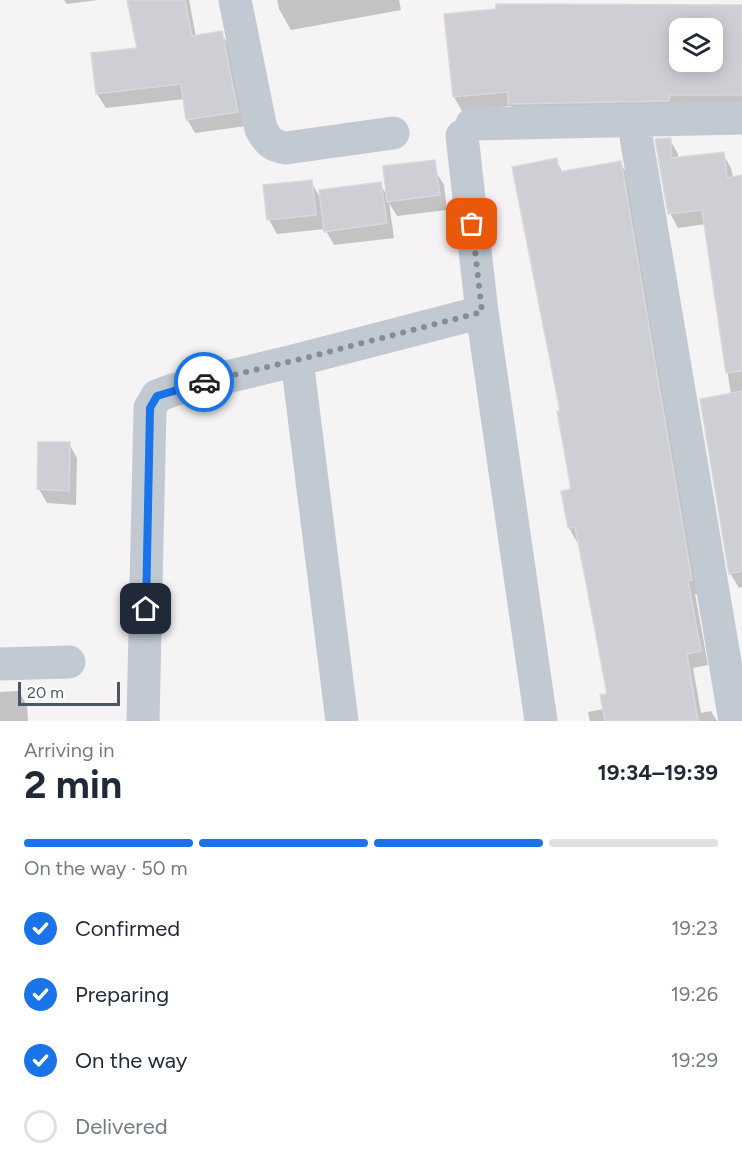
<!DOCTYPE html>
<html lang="en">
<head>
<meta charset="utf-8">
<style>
  :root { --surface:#fff; --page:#f2f2f3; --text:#1f2937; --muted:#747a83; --line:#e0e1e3; --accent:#1a73e8 }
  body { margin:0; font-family:Figtree,sans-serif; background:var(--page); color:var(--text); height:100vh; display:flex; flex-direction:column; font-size:22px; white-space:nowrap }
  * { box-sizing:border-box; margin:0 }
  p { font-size:20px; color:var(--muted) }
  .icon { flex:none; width:33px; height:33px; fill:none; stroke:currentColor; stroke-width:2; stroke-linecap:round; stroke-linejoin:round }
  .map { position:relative; height:721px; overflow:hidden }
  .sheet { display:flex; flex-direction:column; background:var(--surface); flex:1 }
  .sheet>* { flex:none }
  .buttons { position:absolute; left:669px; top:18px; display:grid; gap:12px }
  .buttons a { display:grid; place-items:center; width:54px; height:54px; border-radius:12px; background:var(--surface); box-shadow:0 3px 15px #0003; font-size:30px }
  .scale { position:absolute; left:18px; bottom:15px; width:102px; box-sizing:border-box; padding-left:6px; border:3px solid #4a5661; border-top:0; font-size:16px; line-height:21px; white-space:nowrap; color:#4a5661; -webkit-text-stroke:4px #fff; paint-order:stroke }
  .pin { position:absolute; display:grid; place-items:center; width:51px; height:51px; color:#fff; margin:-26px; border-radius:12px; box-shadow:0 3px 9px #0006 }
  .courier { position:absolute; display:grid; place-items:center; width:60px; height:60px; margin:-30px; border:4px solid #1a73e8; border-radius:50%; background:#fff; color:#222; box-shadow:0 2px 8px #0007 }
  .head em { font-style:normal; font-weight:700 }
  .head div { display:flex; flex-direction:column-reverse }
  .head { display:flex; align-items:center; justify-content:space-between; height:102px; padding:0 24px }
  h1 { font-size:39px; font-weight:700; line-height:45px }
  .bar { display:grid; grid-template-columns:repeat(4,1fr); gap:9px 6px; align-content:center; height:72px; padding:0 24px }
  .bar i { height:8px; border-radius:4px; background:var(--line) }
  .bar .on { background:var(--accent) }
  .bar p { grid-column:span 4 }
  ol { padding:0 24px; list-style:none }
  li { display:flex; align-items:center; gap:18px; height:66px }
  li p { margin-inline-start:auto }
  li .icon { padding:6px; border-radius:50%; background:var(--accent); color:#fff; stroke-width:4 }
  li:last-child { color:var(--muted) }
  li i { width:33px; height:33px; border:3px solid var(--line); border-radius:50% }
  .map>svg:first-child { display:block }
  .shadow { fill:#0003; fill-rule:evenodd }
  .building { fill:#cdcfd5; stroke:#d7d9de; stroke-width:1.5; fill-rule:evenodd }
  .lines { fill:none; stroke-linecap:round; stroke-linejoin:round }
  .minor { stroke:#c1cad2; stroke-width:33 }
  .done { stroke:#868d94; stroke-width:6; stroke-dasharray:0 10.8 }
  .route { stroke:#1a73e8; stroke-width:8 }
</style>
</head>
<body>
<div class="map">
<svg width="742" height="721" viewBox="0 0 742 721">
  <rect width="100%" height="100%" fill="#f5f3f3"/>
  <!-- shadow -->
  <path class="shadow" d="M64,0H98L67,4Z
    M129,0H189L196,37L221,33L230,47L246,126L195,133L187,119L184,99L106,108L97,94L139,49Z
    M277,0H399L401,10L291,30L279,9Z
    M742,6V109L518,118L511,106L462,111L454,97ZM680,28H712V62H680Z
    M670,140L678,154V159L723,154L731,168L733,178L742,177V587L739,588L730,573L731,395L705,224L678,228L670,213Z
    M556,160L563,173L620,162L628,176L699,594H695L708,665L693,668L701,713L711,711L717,721H590L588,712L604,709L609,695L579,541L577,542L569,528L562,492L573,490L562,412Z
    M435,170L444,185L447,210L397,216L389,203L394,238L334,245L325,229L277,234L269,220L311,182L321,199L380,184L388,197Z
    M69,444L77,458L76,505L47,503L39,489Z
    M19,691L27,706L28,721H0V692Z"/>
  <!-- building -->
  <path class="building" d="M127,0H185L192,36L222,31L238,112L186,120L181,84L96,94L91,53L137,48Z
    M496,4L742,5V95H669V101L508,104V92L453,97L444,14L496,9ZM680,28H712V62H680Z
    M671,138V158L724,152L727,178L742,175V371L726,373L702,210L668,214L655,139Z
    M557,158L559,172L621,161L692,580L688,581L701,651L687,654L698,721H605L600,695L607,694L584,572L575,527L568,528L561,491L571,489L557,411H560L512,167Z
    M435,160L440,195L387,202L383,166Z
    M312,180L316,215L267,220L263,185Z
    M381,182L387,223L324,232L319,190Z
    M742,391V571L729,574L700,399Z
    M38,442H70L69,491L37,489Z"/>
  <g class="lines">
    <!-- minor -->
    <path class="minor" d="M235,0L261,129C268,142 273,146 286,148L393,133
      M633,119L735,721
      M472,124L742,118
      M462,136L482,312L541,721
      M297,360L342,721
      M0,664L69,662
      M143,721L150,408L157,396L173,390L297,360L482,312"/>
  </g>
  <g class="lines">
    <!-- done -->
    <path class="done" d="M204,382L297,360L482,312L472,224"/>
    <!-- route -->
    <path class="route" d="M146,609L150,408L157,396L204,382"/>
  </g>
</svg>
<div class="buttons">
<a><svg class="icon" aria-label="layers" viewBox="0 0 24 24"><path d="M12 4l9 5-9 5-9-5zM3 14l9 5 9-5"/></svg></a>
</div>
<div class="scale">20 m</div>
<div class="pin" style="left:472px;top:224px;background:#ea580c"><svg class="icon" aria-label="bag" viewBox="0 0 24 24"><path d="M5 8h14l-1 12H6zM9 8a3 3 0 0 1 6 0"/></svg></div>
<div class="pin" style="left:146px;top:609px;background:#1f2937"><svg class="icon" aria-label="home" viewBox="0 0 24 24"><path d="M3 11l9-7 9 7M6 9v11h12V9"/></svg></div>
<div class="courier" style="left:204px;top:382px"><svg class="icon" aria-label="car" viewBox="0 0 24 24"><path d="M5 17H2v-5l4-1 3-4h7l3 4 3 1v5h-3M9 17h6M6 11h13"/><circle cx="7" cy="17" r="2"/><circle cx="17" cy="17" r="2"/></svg></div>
</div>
<section class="sheet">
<div class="head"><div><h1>2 min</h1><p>Arriving in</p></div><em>19:34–19:39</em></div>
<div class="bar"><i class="on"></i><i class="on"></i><i class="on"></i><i></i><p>On the way · 50 m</p></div>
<ol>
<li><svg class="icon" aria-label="check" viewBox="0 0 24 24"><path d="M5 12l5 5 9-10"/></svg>Confirmed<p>19:23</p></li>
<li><svg class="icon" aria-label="check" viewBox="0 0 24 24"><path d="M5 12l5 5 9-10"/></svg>Preparing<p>19:26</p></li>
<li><svg class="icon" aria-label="check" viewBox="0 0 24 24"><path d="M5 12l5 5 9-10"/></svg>On the way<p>19:29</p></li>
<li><i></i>Delivered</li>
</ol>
</section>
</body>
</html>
